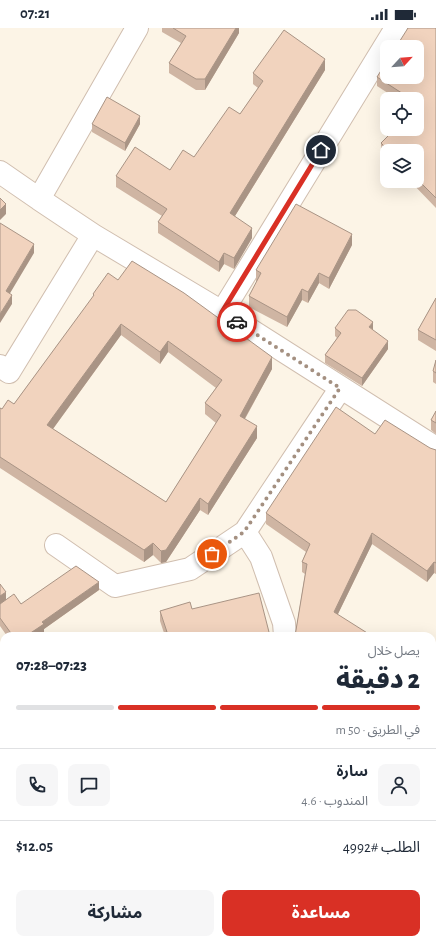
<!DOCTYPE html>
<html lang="ar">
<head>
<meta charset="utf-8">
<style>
  :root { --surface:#fff; --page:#f6f6f7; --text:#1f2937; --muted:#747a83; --line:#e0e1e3; --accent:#d93025 }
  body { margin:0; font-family:"Alegreya Sans","Noto Sans Arabic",sans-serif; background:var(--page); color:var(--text); direction:rtl; height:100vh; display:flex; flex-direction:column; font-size:15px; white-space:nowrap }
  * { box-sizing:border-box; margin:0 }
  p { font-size:13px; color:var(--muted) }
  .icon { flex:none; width:22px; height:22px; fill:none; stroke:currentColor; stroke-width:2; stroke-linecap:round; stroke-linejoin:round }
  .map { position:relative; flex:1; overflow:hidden; direction:ltr }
  .drawer { position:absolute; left:0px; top:604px; width:436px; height:312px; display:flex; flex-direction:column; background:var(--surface); border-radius:12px 12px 0 0; box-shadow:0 4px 16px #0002; direction:rtl }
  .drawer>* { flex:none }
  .needle { width:26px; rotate:64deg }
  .fabs { position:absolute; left:380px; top:12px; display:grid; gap:8px }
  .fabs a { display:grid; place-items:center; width:44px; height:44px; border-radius:8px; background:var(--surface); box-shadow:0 4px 16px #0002; font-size:20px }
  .pin { position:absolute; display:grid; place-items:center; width:34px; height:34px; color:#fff; margin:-17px; border:2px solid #fff; border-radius:50%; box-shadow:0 1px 4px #0007 }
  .courier { position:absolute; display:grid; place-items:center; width:40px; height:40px; margin:-20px; border:3px solid #d93025; border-radius:50%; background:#fff; color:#222; box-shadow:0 1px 5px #0007 }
  .headline em { font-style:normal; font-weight:800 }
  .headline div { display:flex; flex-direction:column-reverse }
  .headline { display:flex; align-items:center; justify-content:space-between; height:68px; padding:0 16px }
  h1 { font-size:26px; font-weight:800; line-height:30px }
  .bar { display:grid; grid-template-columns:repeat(4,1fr); gap:6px 4px; align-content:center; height:48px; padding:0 16px }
  .bar i { height:5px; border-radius:3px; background:var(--line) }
  .bar .current { background:var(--accent) }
  .bar p { grid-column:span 4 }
  .line { display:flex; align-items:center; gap:10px; padding:0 16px; border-top:1px solid var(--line) }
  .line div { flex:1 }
  .round { display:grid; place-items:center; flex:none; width:42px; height:42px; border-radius:8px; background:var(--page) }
  .primary-button { display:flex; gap:8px; margin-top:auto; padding:8px 16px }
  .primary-button a { flex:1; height:46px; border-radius:8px; background:var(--accent); color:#fff; font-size:16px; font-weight:800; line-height:46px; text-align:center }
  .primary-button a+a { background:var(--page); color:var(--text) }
  .status { display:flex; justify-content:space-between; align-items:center; height:28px; padding:0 20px; background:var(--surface); direction:ltr }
  .status svg { height:11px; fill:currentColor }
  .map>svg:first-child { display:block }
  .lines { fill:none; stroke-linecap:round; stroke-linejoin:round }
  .canal { stroke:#badfe6; stroke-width:29 }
  .minor-casing { stroke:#d0beaf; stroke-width:24 }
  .minor { stroke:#fff; stroke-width:22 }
  .wall { fill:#cfb5a3; fill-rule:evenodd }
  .shaded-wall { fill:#a99485 }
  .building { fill:#f1d3be; stroke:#a99485; fill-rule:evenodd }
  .done { stroke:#a49081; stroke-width:4; stroke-dasharray:0 7.2 }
  .route { stroke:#d93025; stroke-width:5 }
</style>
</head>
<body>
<div class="status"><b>07:21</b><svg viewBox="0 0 49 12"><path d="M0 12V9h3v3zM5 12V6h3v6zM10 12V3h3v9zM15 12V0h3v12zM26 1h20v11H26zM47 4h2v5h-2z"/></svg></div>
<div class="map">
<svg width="436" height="916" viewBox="0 0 436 916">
  <rect width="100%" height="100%" fill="#fcf4e6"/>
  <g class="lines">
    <!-- canal -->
    <path class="canal" d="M0,739L4,744
      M153,912L156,916"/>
    <defs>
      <path id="minor" d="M137,0L39,171L93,207L222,284L396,0
        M0,144L39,171
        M222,284L436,420
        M0,338L9,344L93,207
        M245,504L261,529L284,595L285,608
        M56,517L115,558L190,541L245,504L340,361
        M432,779L436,781
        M316,912L317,916"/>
    </defs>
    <!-- minor casing -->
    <use href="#minor" class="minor-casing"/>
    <!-- minor -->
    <use href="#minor" class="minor"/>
  </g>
  <!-- wall -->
  <path class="wall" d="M162,0H239V5L205,62H196L169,45V35L181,15L162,4Z
    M436,0V180L410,153H417V123H387V130L381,124V115L417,101V71H397L377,58V49Z
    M325,42L235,188L252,210L234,241L224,236L219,244L158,205V194L162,188L116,159V148L170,142L194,129L240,86L258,60L253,56V45Z
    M92,96H140L125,123L92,104Z
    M352,217L329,261L319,255L308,275L302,272L287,299L249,279V268L257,254L256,253V242Z
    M118,252L272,341L245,391L257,410L208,487L200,482L166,534L161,535L153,527L144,534L0,440V380L2,381L14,376L93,269V266ZM121,307L160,336L168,324L216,360L205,375V386L216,395L166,474L53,401Z
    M436,270V323L418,312V302Z
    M335,300L373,302L388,321L362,358L325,335V327L337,310L335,308Z
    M436,332V356L433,354V343Z
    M436,383V406L431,402V392Z
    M375,406L436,422V546L434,545L427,554L372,516L338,586L295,608L305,546L302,544V534L306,524L266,496V485Z
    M0,556L6,572L21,576L99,562L44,601V604L38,608H7L0,598Z
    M192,581L270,608L164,605L160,593V583Z
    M432,634L436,637V768L432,767Z"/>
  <!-- shaded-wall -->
  <path class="shaded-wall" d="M236,0H239V5L205,62V51Z
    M325,31V42L230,196V185Z
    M140,88V96L125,123V115Z
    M6,176V186L0,192V182Z
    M252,200V210L234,241V230Z
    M352,206V217L329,261V250Z
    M34,216V225L6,272V263Z
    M224,225V236L219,244V234Z
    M319,245V255L308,275V264Z
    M302,261V272L287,299V289Z
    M12,267V276L0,295V286Z
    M373,294V302L369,299Z
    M121,296V307L47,409V397Z
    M168,313V324L160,336V324Z
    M388,313V321L362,358V350Z
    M272,329V341L240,399V388Z
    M257,398V410L208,487V476Z
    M200,470V482L166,534L161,535V523Z
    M372,505V516L334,594V584Z
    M153,515V527L144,534V522Z
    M434,534V545L427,554V543Z
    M99,554V562L44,601V604L38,608H26L42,594Z
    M6,564V576L0,580V568Z
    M436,852V863L432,869V858Z"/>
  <!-- building -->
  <path class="building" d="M173,0H236L205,51H196L169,35L186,8Z
    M408,0H436V170L417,151V123H389L381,115L395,101H417V79L420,76L417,75V71H411L377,49L387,33V49H417V19H396Z
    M284,2L325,31L230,185L252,200L234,230L224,225L219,234L158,194L167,181L116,148L135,119L170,142L183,122L194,129L229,79L240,86L263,53L253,45Z
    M107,69L140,88L125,115L92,96Z
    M0,170L6,176L0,182Z
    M296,176L352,206L329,250L319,245L308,264L302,261L287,289L249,268L261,245L256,242Z
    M0,195L34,216L6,263L12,267L0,286Z
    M132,233L184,265L272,329L240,388L257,398L208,476L200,470L166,522L161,523L153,515L144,522L0,429V380L2,381L8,372L14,376L94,267L93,266L108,245L118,252ZM121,296L160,324L168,313L222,352L205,375L221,387L166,474L47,397Z
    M436,270V312L418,302Z
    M348,282H356L373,294L369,299L388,313L362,350L325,327L341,305L335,300Z
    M436,332V345L433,343Z
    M336,379L375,406L385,392L430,420L436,422V535L434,534L427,543L372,505L334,584L372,608H295L307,536L302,534L310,516L266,485Z
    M436,383V395L431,392Z
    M76,538L99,554L42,594L44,596L26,608H13L0,590V576L14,566L21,576Z
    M0,556L6,564L0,568Z
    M259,565L270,608H153L167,604L160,583L190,574L192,581Z
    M432,634L436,637V757L432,756Z
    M432,781L436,783V852L432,858Z
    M353,912H432L436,915V916H350Z"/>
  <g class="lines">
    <!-- done -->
    <path class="done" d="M212,526L244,504L340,360L237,294"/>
    <!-- route -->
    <path class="route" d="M237,294L222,284L321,122"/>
  </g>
</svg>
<div class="fabs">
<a><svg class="needle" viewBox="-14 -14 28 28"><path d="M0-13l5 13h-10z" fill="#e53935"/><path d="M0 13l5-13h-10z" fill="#747a83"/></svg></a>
<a><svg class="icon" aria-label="locate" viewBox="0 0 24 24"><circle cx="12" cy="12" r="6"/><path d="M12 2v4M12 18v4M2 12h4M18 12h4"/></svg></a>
<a><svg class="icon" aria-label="layers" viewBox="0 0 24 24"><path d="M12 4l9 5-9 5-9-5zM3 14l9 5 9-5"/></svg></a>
</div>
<div class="pin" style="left:212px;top:526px;background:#ea580c"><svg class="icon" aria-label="bag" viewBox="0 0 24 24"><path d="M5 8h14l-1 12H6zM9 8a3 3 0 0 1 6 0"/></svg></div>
<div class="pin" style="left:321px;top:122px;background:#1f2937"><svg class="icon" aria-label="home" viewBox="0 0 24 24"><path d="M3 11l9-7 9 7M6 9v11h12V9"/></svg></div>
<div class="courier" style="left:237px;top:294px"><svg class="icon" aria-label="car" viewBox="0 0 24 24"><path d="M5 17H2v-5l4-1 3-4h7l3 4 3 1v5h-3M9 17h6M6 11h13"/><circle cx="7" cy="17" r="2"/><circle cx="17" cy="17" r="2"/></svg></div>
<section class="drawer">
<div class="headline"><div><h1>2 دقيقة</h1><p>يصل خلال</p></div><em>07:23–07:28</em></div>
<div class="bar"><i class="current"></i><i class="current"></i><i class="current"></i><i></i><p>في الطريق · 50 m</p></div>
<div class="line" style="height:72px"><a class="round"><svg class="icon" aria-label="person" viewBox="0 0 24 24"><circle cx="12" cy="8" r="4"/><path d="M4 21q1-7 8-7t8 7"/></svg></a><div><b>سارة</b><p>المندوب · 4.6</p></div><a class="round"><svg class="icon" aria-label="chat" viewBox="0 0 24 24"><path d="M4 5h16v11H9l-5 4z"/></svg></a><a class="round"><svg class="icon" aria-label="phone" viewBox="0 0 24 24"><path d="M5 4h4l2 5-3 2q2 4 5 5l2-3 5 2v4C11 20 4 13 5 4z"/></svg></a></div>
<div class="line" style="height:52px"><div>الطلب #4992</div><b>$12.05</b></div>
<div class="primary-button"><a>مساعدة</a><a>مشاركة</a></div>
</section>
</div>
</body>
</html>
